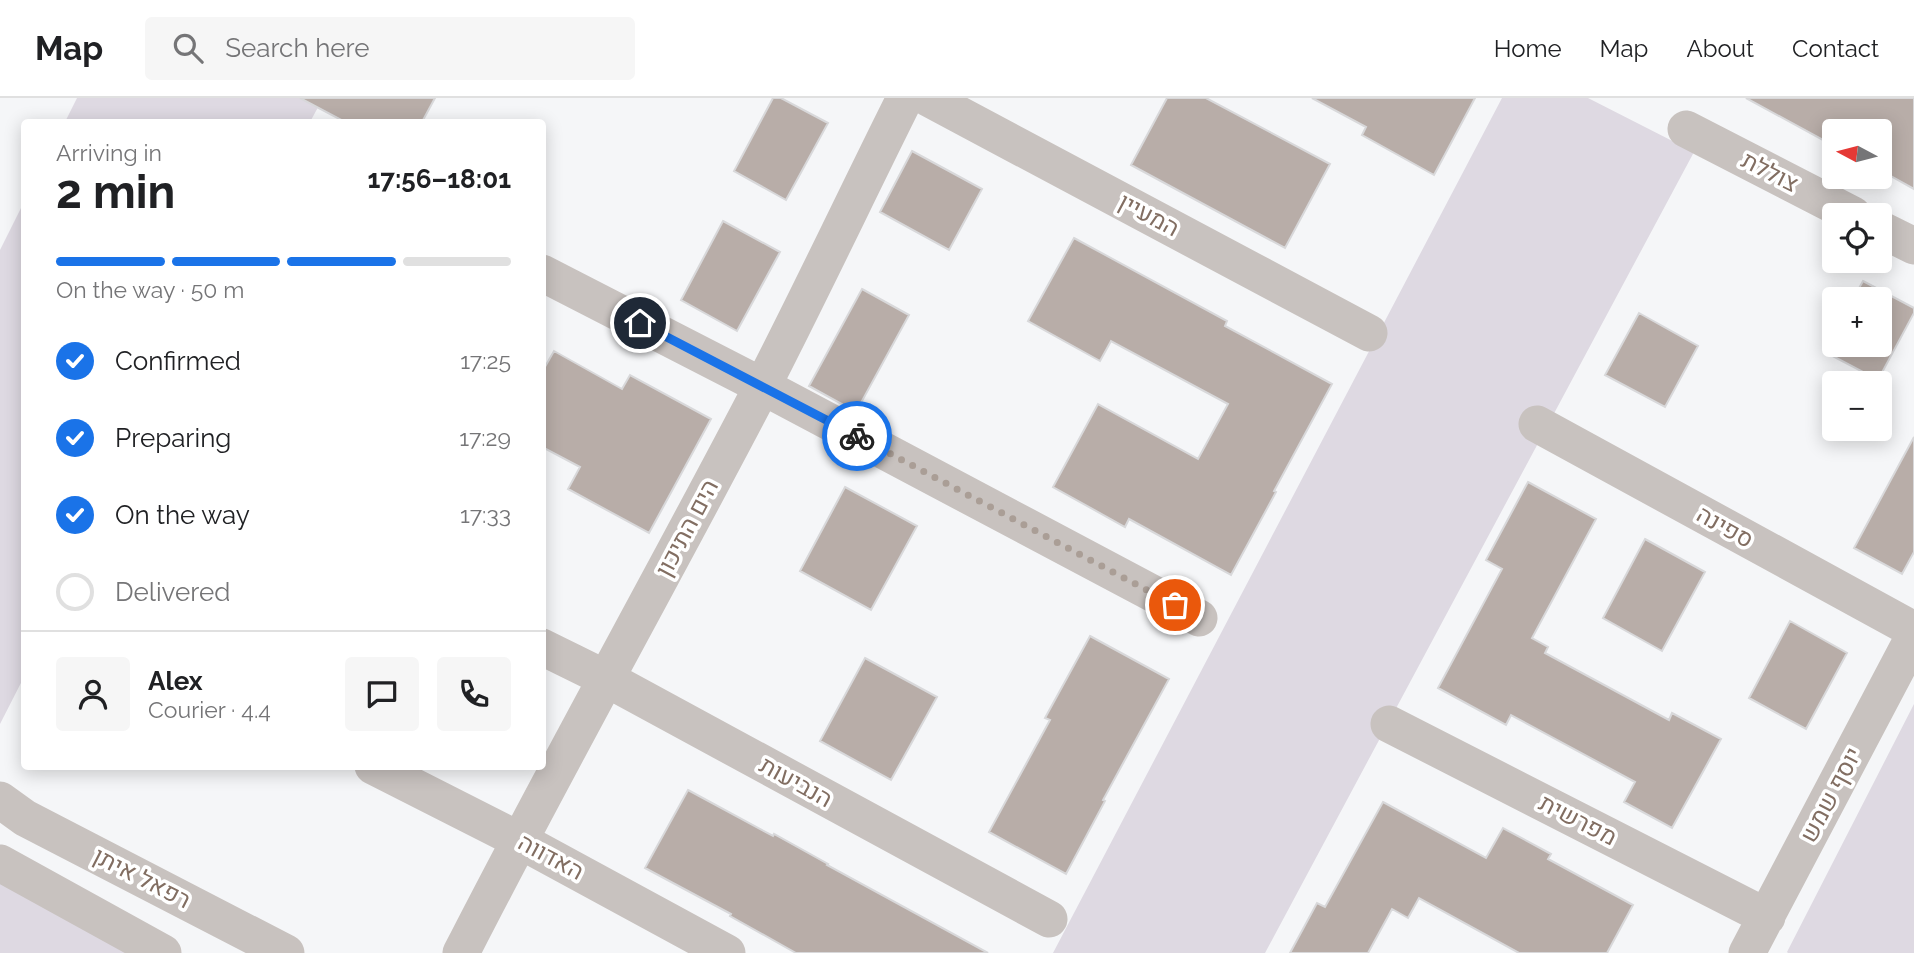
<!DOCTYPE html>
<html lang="en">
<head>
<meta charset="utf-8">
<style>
  :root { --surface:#fff; --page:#f6f6f6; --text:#202124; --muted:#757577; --line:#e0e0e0; --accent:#1a73e8 }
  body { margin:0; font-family:Raleway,Heebo,sans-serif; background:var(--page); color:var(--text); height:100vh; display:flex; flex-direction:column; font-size:26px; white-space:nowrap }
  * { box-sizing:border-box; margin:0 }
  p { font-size:23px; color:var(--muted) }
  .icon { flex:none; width:38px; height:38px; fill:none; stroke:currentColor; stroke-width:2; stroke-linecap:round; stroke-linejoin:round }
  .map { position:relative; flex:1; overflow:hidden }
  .drawer { position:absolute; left:21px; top:21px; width:525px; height:651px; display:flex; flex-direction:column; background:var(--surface); border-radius:7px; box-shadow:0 4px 18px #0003 }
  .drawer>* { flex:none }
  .needle { width:46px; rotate:277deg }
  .tools { position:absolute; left:1822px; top:21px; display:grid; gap:14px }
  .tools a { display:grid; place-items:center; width:70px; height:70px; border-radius:7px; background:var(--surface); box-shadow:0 4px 18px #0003; font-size:35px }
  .pin { position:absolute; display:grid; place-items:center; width:60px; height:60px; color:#fff; margin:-30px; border:4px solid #fff; border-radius:50%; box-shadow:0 2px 7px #0007 }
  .courier { position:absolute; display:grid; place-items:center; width:70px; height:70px; margin:-35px; border:5px solid #1a73e8; border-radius:50%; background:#fff; color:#222; box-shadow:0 2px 9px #0007 }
  .headline em { font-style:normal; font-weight:700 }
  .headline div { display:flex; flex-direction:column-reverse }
  .headline { display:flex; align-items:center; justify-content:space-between; height:119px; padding:0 35px }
  h1 { font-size:46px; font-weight:700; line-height:52px }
  .bar { display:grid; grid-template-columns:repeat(4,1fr); gap:10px 7px; align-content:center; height:84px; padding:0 35px }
  .bar i { height:9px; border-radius:5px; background:var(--line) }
  .bar .selected { background:var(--accent) }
  .bar p { grid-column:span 4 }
  .line { display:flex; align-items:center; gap:18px; padding:0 35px; border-top:2px solid var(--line) }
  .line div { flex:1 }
  .round { display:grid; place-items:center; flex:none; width:74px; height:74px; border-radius:7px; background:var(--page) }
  ol { padding:0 35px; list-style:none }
  li { display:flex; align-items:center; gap:21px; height:77px }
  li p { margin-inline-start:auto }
  li .icon { padding:7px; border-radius:50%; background:var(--accent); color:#fff; stroke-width:4 }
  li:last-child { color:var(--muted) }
  li i { width:38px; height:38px; border:4px solid var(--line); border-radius:50% }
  header { display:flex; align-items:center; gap:42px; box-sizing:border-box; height:98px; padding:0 35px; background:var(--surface); border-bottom:2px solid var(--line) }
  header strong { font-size:33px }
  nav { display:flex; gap:38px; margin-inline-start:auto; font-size:24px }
  .search { width:490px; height:63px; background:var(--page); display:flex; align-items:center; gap:18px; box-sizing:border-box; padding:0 24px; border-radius:7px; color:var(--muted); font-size:26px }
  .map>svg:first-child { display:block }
  .green { fill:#ded9e2 }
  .building { fill:#b8ada8; stroke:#d8d8da; stroke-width:2 }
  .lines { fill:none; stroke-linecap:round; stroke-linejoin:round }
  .minor { stroke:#c8c2bf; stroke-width:37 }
  .done { stroke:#aa9e96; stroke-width:7; stroke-dasharray:0 12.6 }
  .route { stroke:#1a73e8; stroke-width:9 }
  .labels { text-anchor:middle; stroke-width:7; stroke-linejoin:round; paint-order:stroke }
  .street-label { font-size:24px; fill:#826e62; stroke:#fff }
</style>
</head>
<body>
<header>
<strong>Map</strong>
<div class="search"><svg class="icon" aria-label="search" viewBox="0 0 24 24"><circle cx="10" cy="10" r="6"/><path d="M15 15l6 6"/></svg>Search here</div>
<nav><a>Home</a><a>Map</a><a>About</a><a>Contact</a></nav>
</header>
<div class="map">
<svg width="1914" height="855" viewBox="0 0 1914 855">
  <rect width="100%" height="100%" fill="#f5f6f8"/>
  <!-- green -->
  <path class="green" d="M77,0H323L310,24H65Z
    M1502,0H1588L1694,54L1265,855H1053Z
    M24,104V579L0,626V152Z
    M1914,606V855H1788L1787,854Z
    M0,779L144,855H0Z"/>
  <!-- building -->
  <path class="building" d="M300,0H435L422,24H345Z
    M773,0H781L828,25L786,102L734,73Z
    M1167,0H1206L1330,66L1285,150L1131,67Z
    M1312,0H1475L1434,77L1362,37L1366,29Z
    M1746,0H1914V91L1880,72V33H1834V48Z
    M912,53L982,91L949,152L880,114Z
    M723,123L780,154L737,233L681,202Z
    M1074,140L1227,223L1225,228L1332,286L1274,393L1276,394L1231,477L1129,421L1125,429L1053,389L1098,306L1198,361L1228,306L1111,243L1100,263L1028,223Z
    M1863,183L1914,210V215L1878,282L1825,254L1834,237V247H1880V201H1853Z
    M862,191L909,217L856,314L809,288Z
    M1639,215L1698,248L1665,309L1605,277Z
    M554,253L622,291L630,277L711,321L649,435L568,391L580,369L542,349V274Z
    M1914,339V454L1902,476L1854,450Z
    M1528,384L1596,421L1532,540L1548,549L1545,555L1669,622L1672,615L1721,641L1672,730L1624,704L1635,684L1511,617L1506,627L1438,590L1502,471L1486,462Z
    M845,389L917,428L871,512L800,473Z
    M1645,441L1705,474L1662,553L1603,520Z
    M1790,523L1847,555L1806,631L1749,600Z
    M1090,538L1169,581L1103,702L1105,703L1066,776L989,734L1050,622L1045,620Z
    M865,560L937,599L891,682L820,643Z
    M688,692L773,738L774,736L828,766L827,767L988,855H796L730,818L731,816L645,770Z
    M1383,704L1486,760L1503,730L1551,756L1548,761L1633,807L1607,855H1519L1419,800L1408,820L1392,811L1368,855H1290L1317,805L1325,809Z"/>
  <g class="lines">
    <!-- minor -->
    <path class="minor" d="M928,0L1369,235
      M1686,31L1853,117
      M1880,131L1914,148
      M542,175L762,288L1199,520
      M1537,326L1914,532
      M542,549L607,581L1049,821
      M1389,626L1767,819
      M373,668L519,742L727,855
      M0,702L25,720L286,855
      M0,765L163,855
      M461,855C558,665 663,479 762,289C811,194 857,96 905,0
      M1747,855L1914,538"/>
  </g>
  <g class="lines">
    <!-- done -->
    <path class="done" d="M857,338L1175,507"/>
    <!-- route -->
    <path class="route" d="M640,225L857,338"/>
  </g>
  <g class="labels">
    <!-- street labels -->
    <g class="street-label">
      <text transform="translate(1770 74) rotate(27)" y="8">צוללת</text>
      <text transform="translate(1149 117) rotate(28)" y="8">המעיין</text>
      <text transform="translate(1725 429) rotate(29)" y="8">ספינה</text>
      <text transform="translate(687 430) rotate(-62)" y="8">הים התיכון</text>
      <text transform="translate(796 684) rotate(29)" y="8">הנביעות</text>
      <text transform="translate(1831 697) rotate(-62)" y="8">יוסף שמש</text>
      <text transform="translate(1578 722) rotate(27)" y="8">מפרשית</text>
      <text transform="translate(551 759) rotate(28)" y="8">האדווה</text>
      <text transform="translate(142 780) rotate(27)" y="8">רפאל איתן</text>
    </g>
  </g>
</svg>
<div class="tools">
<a><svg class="needle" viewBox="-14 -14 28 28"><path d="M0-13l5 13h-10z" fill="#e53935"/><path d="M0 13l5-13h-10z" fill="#757577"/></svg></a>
<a><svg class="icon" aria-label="locate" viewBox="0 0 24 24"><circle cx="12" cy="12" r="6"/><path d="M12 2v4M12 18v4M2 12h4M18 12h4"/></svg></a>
<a>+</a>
<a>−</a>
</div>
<div class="pin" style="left:1175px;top:507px;background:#ea580c"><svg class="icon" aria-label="bag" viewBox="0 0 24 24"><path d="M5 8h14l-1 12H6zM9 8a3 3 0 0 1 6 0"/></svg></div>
<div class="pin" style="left:640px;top:225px;background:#1f2937"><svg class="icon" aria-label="home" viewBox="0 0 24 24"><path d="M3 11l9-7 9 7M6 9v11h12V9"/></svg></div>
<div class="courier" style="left:857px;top:338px"><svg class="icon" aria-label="bike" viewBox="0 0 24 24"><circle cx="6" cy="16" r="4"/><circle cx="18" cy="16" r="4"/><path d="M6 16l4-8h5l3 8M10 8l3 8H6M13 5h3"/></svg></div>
<section class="drawer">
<div class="headline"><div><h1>2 min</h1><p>Arriving in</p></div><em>17:56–18:01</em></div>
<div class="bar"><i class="selected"></i><i class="selected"></i><i class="selected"></i><i></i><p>On the way · 50 m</p></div>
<ol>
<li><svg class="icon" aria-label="check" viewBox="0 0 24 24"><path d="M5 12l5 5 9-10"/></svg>Confirmed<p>17:25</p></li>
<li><svg class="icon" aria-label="check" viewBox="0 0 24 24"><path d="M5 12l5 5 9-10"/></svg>Preparing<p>17:29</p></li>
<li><svg class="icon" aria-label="check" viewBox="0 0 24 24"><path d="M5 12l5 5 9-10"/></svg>On the way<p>17:33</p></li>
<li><i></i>Delivered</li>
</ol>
<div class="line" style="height:126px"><a class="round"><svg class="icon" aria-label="person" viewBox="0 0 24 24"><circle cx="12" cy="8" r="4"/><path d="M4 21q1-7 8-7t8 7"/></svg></a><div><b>Alex</b><p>Courier · 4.4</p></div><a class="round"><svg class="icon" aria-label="chat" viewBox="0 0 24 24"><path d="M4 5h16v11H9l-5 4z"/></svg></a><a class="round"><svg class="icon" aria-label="phone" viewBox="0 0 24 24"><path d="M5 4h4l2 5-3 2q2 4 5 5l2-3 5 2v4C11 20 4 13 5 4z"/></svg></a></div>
</section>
</div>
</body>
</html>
